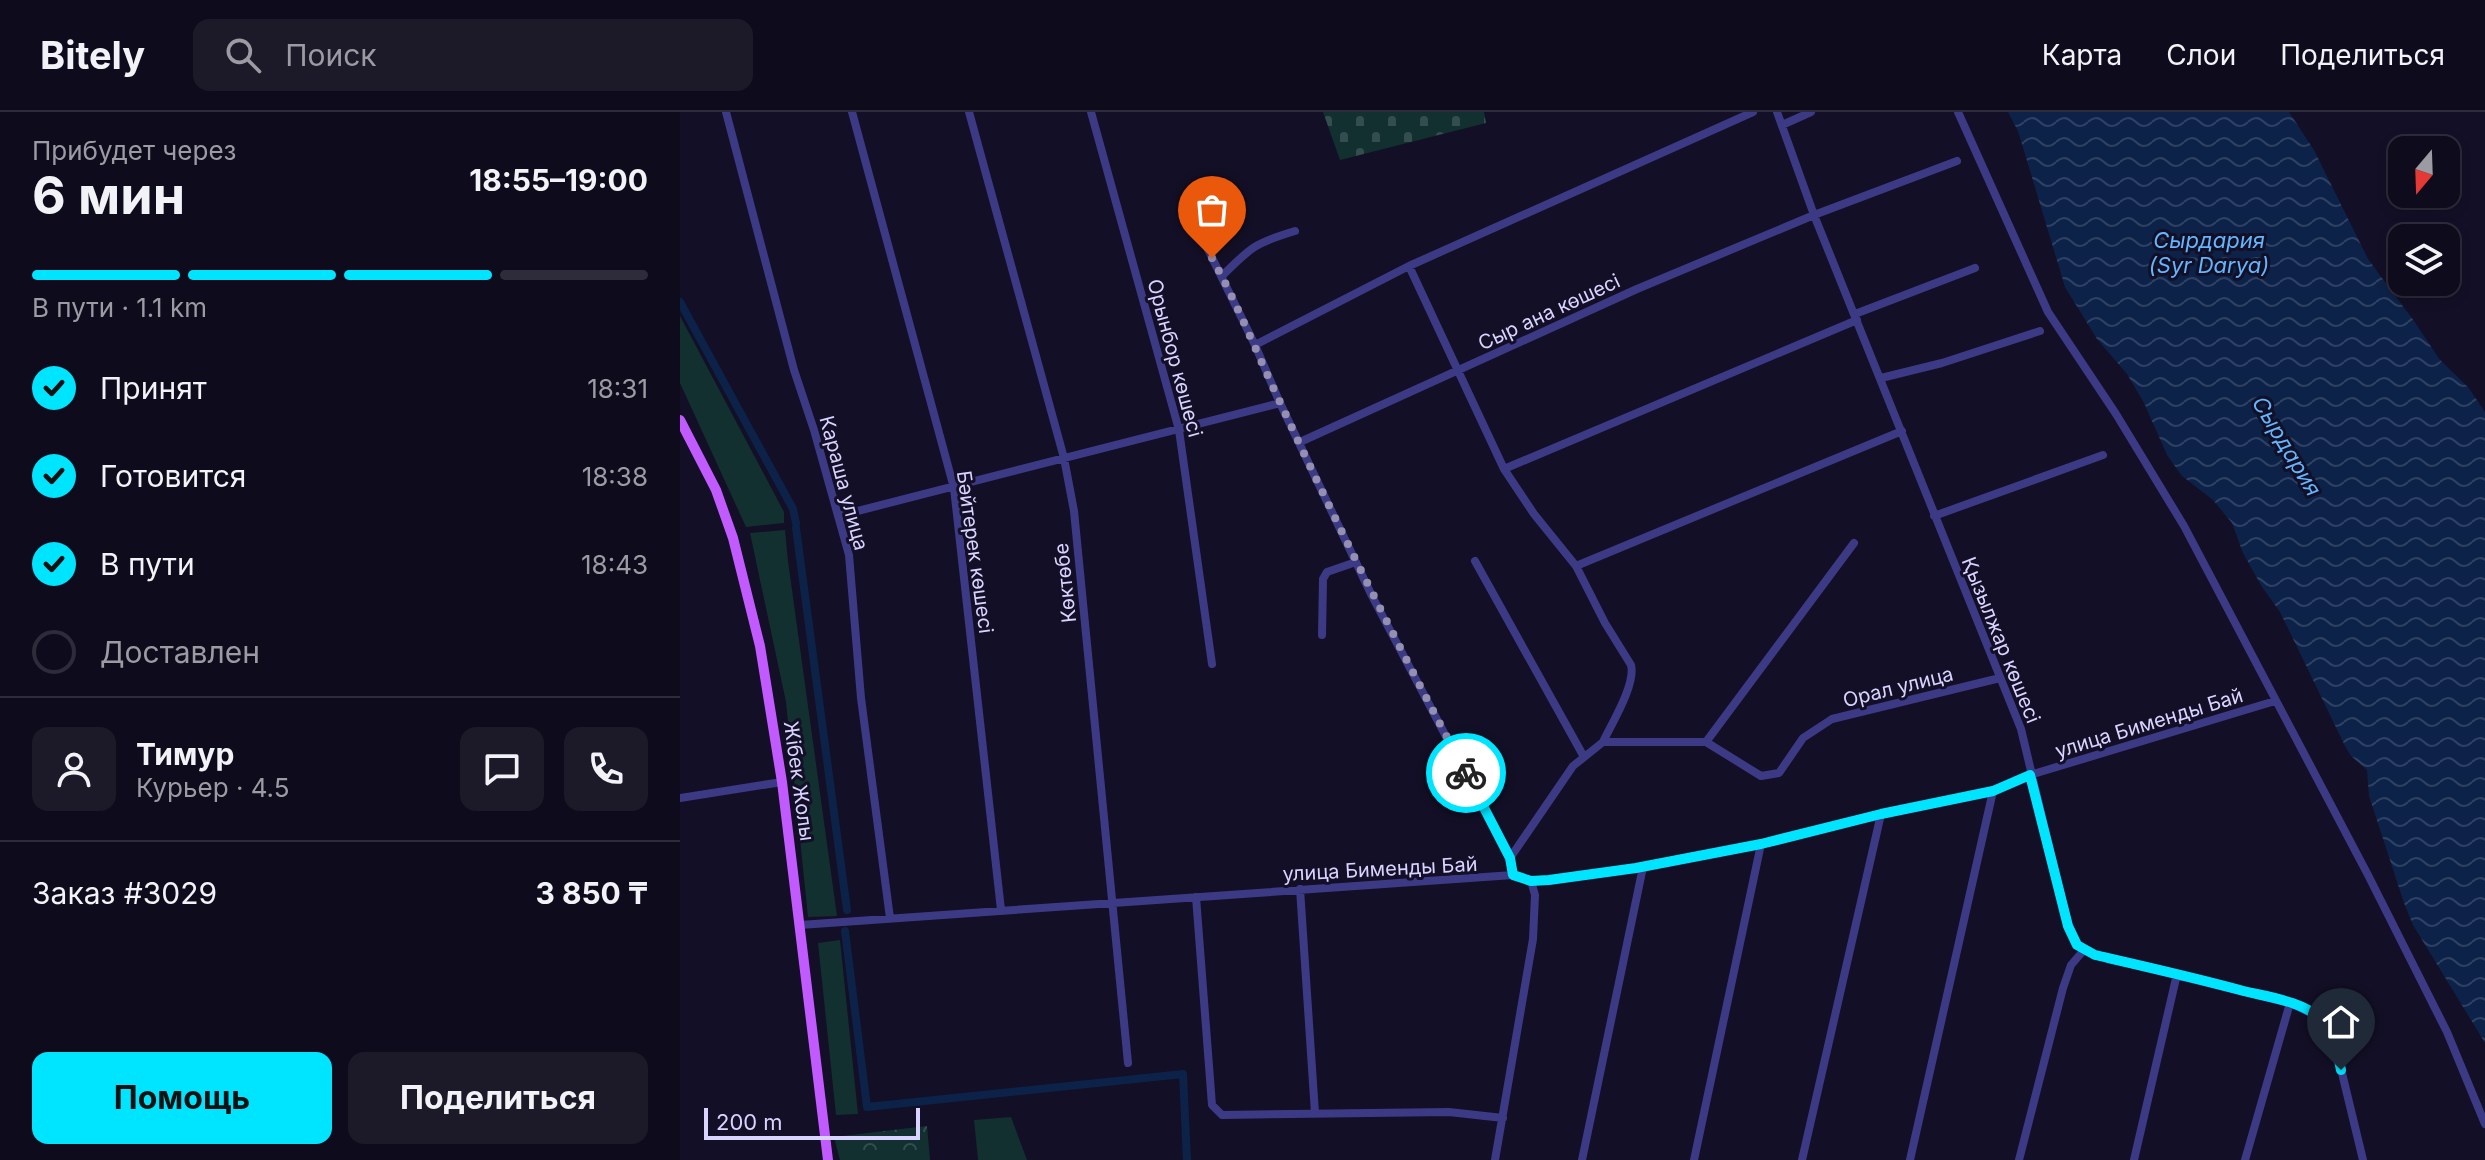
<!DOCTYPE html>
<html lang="ru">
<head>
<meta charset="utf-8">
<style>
  :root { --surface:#0e0b1c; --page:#1c1929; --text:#f1f3f6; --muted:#9b9ba3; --line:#2e2b3b; --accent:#00e5ff }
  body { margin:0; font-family:Inter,sans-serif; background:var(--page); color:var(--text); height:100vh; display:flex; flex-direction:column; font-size:30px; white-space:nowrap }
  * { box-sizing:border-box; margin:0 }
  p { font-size:26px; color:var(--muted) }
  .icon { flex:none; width:44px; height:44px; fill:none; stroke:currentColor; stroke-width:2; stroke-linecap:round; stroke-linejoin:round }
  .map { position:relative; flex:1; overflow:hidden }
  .side { display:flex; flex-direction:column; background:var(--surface); width:680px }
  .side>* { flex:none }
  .needle { width:52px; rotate:199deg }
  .fabs { position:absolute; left:1708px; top:24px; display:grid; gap:16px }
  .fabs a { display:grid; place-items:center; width:72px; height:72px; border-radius:16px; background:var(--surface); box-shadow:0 4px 12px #0003,0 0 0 2px var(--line); font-size:40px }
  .scale { position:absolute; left:24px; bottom:20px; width:216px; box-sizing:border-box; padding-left:8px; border:4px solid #d9d4ff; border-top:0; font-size:22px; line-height:28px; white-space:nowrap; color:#d9d4ff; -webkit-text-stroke:6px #130f26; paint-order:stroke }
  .pin { position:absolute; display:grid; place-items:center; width:68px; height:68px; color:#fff; margin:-82px -34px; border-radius:50% 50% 50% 0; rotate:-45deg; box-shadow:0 0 8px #0007 }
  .pin .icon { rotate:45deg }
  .courier { position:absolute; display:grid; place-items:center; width:80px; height:80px; margin:-40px; border:6px solid #00e5ff; border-radius:50%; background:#fff; color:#222; box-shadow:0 2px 10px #0007 }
  .headline em { font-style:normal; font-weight:700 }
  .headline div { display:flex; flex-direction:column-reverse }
  .headline { display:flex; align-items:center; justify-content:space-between; height:136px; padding:0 32px }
  h1 { font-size:52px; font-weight:700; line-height:60px }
  .bar { display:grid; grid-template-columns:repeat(4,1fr); gap:12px 8px; align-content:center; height:96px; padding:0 32px }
  .bar i { height:10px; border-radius:6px; background:var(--line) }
  .bar .active { background:var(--accent) }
  .bar p { grid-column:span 4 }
  .line { display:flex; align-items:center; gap:20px; padding:0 32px; border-top:2px solid var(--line) }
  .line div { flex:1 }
  .round { display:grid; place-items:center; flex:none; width:84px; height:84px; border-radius:16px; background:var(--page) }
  ol { padding:0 32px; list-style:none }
  li { display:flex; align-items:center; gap:24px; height:88px }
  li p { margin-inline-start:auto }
  li .icon { padding:8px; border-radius:50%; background:var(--accent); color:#111; stroke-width:4 }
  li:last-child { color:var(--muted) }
  li i { width:44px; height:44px; border:4px solid var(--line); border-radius:50% }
  .action { display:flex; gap:16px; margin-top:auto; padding:16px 32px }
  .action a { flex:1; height:92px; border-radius:16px; background:var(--accent); color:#111; font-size:32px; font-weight:700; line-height:92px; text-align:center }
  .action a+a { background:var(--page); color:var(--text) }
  header { display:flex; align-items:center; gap:48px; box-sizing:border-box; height:112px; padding:0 40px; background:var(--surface); border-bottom:2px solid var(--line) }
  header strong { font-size:38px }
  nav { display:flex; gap:44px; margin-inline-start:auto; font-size:28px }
  .search { width:560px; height:72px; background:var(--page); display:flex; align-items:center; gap:20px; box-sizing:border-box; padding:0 28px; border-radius:16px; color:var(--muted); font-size:30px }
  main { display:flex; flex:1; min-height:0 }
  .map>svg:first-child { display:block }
  .green { fill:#12302f }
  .forest { fill:url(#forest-crowns) }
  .cemetery { fill:url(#cemetery-stones) }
  .water { fill:url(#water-waves) }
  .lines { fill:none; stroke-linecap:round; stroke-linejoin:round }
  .canal { stroke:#0c2248; stroke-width:8 }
  .minor { stroke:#3d3a85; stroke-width:8 }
  .major { stroke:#c25bff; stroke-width:10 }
  .done { stroke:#948fb3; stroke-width:8; stroke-dasharray:0 14.4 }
  .route { stroke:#00e5ff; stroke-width:10 }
  .labels { text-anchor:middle; stroke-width:6; stroke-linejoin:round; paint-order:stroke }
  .street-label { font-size:20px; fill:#d9d4ff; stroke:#130f26 }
  .water-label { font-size:22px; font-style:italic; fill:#62b6ff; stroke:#130f26 }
</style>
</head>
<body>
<header>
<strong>Bitely</strong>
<div class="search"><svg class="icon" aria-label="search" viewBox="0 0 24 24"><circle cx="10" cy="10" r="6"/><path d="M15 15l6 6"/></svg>Поиск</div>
<nav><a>Карта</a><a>Слои</a><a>Поделиться</a></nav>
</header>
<main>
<section class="side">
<div class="headline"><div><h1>6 мин</h1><p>Прибудет через</p></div><em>18:55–19:00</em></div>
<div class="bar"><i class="active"></i><i class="active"></i><i class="active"></i><i></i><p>В пути · 1.1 km</p></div>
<ol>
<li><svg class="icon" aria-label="check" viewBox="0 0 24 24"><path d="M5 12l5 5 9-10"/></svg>Принят<p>18:31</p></li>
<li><svg class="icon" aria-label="check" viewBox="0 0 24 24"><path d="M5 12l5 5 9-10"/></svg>Готовится<p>18:38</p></li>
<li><svg class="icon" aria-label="check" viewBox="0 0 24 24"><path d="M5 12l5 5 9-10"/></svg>В пути<p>18:43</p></li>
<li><i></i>Доставлен</li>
</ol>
<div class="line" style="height:144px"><a class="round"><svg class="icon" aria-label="person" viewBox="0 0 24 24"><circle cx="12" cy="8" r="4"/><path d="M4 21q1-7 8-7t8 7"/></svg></a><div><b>Тимур</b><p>Курьер · 4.5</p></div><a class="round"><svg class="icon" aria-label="chat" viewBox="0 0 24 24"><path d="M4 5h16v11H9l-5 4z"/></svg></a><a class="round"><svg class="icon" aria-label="phone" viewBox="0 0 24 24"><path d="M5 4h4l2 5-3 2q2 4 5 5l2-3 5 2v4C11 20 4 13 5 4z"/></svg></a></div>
<div class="line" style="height:104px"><div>Заказ #3029</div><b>3 850 ₸</b></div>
<div class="action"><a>Помощь</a><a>Поделиться</a></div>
</section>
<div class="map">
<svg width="1805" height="1048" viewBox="0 0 1805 1048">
  <defs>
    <pattern id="forest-crowns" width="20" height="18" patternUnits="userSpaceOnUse" patternTransform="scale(2)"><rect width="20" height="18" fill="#12302f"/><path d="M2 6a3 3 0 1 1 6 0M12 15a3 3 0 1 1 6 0" fill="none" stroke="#344d4e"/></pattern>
    <pattern id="cemetery-stones" width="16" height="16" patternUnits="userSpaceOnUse" patternTransform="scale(2)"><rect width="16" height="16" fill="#12302f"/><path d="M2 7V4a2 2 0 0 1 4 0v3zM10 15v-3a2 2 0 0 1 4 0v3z" fill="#344d4e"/></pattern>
    <pattern id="water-waves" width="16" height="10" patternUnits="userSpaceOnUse" patternTransform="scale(2)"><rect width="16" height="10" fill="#0c2248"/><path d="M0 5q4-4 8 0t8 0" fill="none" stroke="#2f4163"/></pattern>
  </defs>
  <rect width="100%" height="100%" fill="#130f26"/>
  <!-- green -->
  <path class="green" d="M0,204L104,400V411L66,415L0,271Z
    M105,418L108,449L157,804L128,805L106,590L70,421Z
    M160,828L178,1002L156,1003L138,831Z
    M331,1005L347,1048H298L294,1008Z"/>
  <!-- forest -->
  <path class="forest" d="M247,1014L250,1048H160L154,1025Z"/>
  <!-- cemetery -->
  <path class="cemetery" d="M643,0H804L806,11L660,48Z"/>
  <!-- water -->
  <path class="water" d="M1328,0H1609L1634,38L1688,147L1734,209L1760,248L1788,275L1805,300V931L1733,813L1724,791L1689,684L1687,658L1671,644L1665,634L1600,500L1582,475L1563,441L1552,411L1533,388L1502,364L1487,343L1464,291L1447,262L1417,227L1385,175L1338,19Z"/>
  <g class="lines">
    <!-- canal -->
    <path class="canal" d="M0,190L113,397L116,411
      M116,416L167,798
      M165,819L187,995L503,962L507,1048"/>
    <!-- minor -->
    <path class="minor" d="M46,0L114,258L134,318L169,443L181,586L210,806
      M172,0L274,376L321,798
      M289,0L384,346L394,399L448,951
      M411,0L499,318L532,552
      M1097,0L1134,103L1341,617L1388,814L1397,833L1415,843L1610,891L1641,906L1648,915L1654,928L1683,1048
      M1278,0L1368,200L1436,302L1504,414L1688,763L1767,920L1805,1012
      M1102,13L1131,0
      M514,109L575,233L600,291L692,484L830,746L833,763
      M729,154L824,357L854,402L896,454L925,511L951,553C956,572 932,611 923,630
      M542,164C571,135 575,131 615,119
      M1175,202L1295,156
      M575,233L729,154L1073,0
      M1201,266L1262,251L1360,219
      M620,330L957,177L1134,103L1277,49
      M824,357L1177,208
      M158,404L600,291
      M1254,404L1423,343
      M795,449L904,645
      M896,454L1222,319
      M642,523L643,467L647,460L676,450
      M1026,630L1174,431
      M0,686L102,670
      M830,746L893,654L923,630H1026L1081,664L1099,661L1123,626L1152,607L1320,566
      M620,777L635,1001
      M516,785L532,993L542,1003L769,1000L823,1006
      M120,813L833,763L851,769L869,768L956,756L1081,732L1201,702L1313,679L1350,663L1595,589
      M815,1048L853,827L855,783L851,769
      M902,1048L963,755
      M1014,1048L1081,732
      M1122,1048L1201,702
      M1230,1048L1313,679
      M1339,1048L1383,876L1391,853L1404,838
      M1454,1048L1497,862
      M1565,1048L1610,891"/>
    <!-- major -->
    <path class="major" d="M0,308L36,378L53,426L80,534L102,670L148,1048"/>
  </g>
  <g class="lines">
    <!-- done -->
    <path class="done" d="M532,146C558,193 577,242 600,290C658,416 721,539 786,661"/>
    <!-- route -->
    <path class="route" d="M786,661L830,746L833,763L851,769L869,768L956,756L1081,732L1201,702L1313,679L1350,663L1388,814L1397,833L1415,843C1463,854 1512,865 1560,878C1586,885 1620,888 1641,907C1655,919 1657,941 1661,958"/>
  </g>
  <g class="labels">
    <!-- street labels -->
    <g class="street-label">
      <text transform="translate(869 200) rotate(-25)" y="7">Сыр ана көшесі</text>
      <text transform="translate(495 246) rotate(75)" y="7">Орынбор көшесі</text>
      <text transform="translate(164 371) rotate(75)" y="7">Караша улица</text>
      <text transform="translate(295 440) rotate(82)" y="7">Бәйтерек көшесі</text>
      <text transform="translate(385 471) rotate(-96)" y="7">Көктөбе</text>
      <text transform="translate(1321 528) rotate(68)" y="7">Қызылжар көшесі</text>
      <text transform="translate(1218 575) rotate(-14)" y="7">Орал улица</text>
      <text transform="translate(1469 611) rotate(-17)" y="7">улица Бименды Бай</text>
      <text transform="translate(119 669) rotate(82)" y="7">Жібек Жолы</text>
      <text transform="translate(700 757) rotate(-3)" y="7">улица Бименды Бай</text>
    </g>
    <!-- water labels -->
    <g class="water-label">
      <text x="1529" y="136">Сырдария<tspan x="1529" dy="25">(Syr Darya)</tspan></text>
      <text transform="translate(1607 334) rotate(59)" y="8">Сырдария</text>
    </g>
  </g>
</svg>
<div class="fabs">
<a><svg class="needle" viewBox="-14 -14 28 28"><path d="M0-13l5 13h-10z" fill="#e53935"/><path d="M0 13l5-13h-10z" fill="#9b9ba3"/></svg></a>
<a><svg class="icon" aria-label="layers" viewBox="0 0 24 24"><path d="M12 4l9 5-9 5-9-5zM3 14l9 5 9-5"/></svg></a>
</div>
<div class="scale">200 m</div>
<div class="pin" style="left:532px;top:146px;background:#ea580c"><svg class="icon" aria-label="bag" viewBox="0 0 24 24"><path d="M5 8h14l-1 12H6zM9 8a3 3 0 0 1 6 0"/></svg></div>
<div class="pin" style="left:1661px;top:958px;background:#1f2937"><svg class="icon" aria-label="home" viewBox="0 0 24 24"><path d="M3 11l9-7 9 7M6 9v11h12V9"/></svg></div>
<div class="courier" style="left:786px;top:661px"><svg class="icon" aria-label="bike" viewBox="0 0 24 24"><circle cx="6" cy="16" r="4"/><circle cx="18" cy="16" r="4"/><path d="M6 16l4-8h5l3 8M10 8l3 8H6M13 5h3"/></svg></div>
</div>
</main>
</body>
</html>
